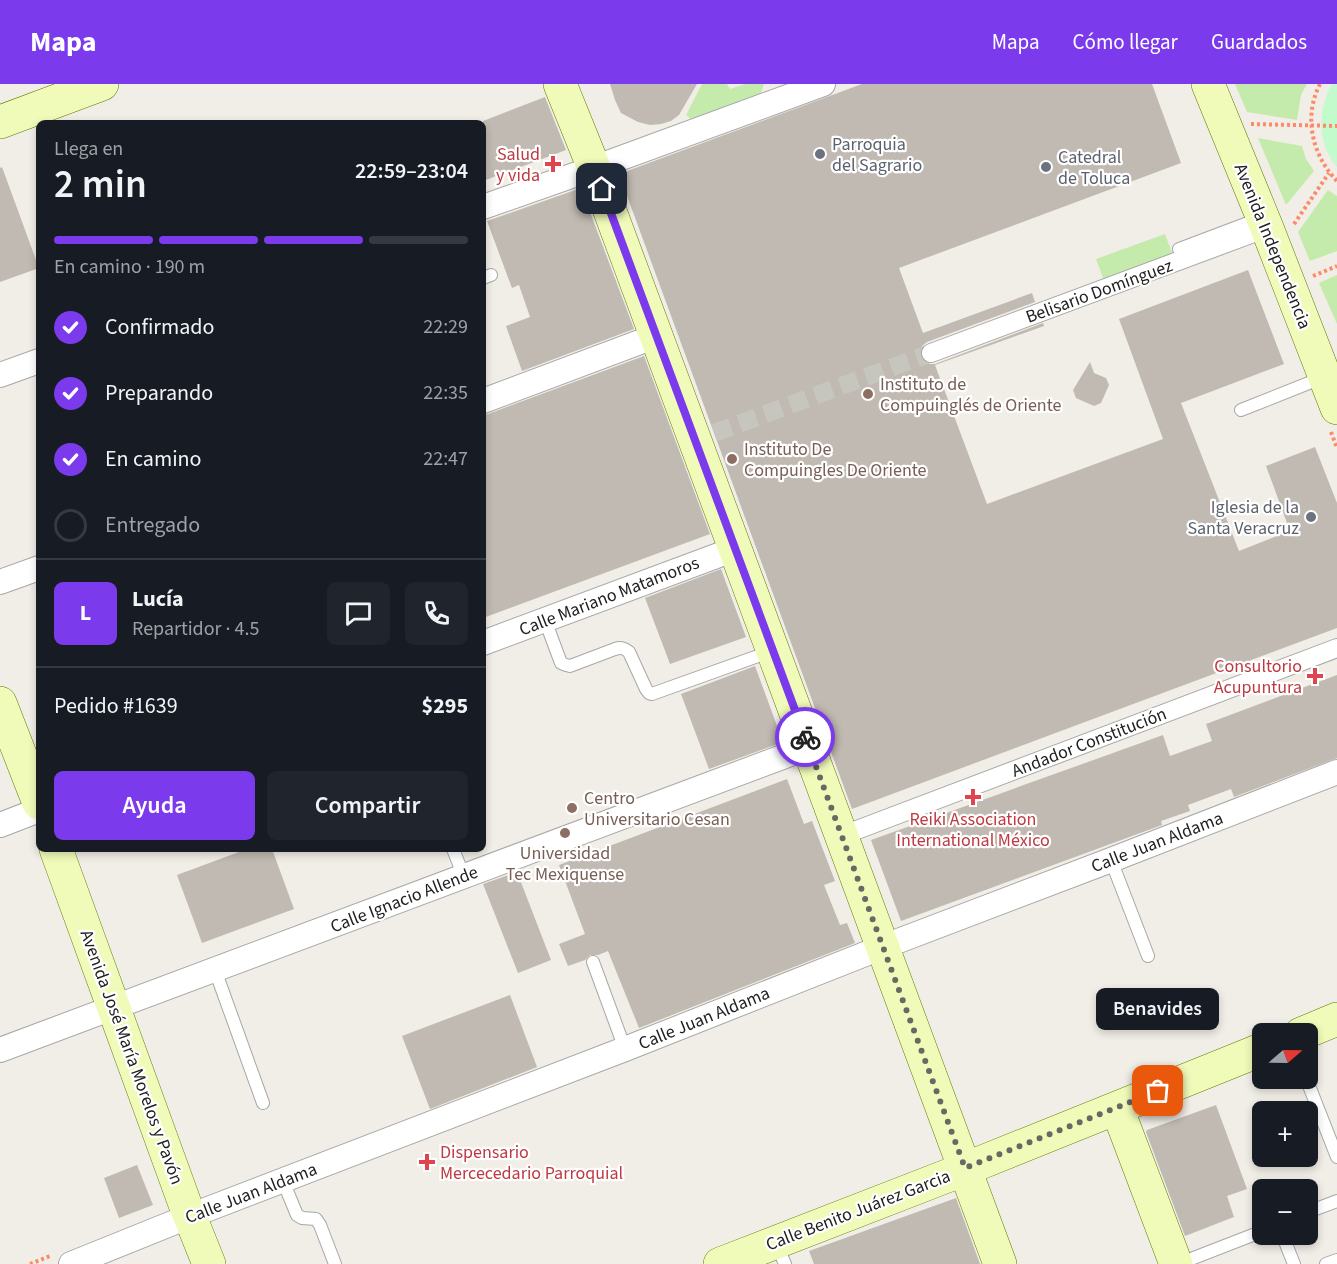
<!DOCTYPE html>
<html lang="es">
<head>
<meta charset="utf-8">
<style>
  :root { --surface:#171b24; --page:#20242c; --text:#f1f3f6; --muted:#9ea1a6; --line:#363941; --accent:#7c3aed }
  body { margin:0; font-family:"Source Sans 3",sans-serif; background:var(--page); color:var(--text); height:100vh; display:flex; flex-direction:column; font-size:22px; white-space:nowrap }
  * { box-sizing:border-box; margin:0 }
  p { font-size:20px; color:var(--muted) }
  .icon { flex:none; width:33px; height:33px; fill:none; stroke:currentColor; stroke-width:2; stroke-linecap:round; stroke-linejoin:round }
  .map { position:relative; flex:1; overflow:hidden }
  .side { position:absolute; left:36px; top:36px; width:450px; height:732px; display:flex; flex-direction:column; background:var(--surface); border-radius:9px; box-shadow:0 3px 9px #0003 }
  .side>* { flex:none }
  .needle { width:39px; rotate:70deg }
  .buttons { position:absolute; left:1252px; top:939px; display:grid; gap:12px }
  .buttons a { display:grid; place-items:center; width:66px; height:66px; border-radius:9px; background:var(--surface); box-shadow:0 3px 9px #0003; font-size:30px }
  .pin { position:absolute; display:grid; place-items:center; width:51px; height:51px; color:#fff; margin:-26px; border-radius:12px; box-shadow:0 3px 9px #0006 }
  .courier { position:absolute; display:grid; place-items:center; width:60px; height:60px; margin:-30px; border:4px solid #7c3aed; border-radius:50%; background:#fff; color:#222; box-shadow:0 2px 8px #0007 }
  .bubble { position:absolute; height:42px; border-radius:9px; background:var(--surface); box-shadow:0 3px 9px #0003; font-size:20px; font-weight:600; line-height:42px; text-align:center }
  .headline em { font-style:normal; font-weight:600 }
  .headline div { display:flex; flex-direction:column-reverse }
  .headline { display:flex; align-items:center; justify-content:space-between; height:102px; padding:0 18px }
  h1 { font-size:39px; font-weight:600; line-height:45px }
  .bar { display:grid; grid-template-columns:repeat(4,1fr); gap:9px 6px; align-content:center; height:72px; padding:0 18px }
  .bar i { height:8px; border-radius:4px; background:var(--line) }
  .bar .on { background:var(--accent) }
  .bar p { grid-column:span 4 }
  .line { display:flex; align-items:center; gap:15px; padding:0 18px; border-top:2px solid var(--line) }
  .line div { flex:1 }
  .round { display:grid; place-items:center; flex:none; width:63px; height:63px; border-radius:9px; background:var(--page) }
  ol { padding:0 18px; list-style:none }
  li { display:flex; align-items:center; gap:18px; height:66px }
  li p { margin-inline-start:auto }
  li .icon { padding:6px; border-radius:50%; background:var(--accent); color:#fff; stroke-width:4 }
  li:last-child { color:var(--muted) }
  li i { width:33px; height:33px; border:3px solid var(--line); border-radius:50% }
  .primary-button { display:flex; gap:12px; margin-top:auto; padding:12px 18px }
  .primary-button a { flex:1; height:69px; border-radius:9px; background:var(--accent); color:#fff; font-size:24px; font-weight:600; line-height:69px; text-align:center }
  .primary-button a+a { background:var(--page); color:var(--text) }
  header { display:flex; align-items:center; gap:36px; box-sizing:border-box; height:84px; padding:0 30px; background:var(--accent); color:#fff }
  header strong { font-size:28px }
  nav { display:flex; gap:33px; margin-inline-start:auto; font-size:21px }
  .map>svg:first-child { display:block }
  .grass { fill:#c4ebab }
  .park { fill:#c3fbcd }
  .building { fill:#c1bab2 }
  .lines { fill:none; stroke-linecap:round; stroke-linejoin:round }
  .pedestrian-tunnel { stroke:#c6c5be; stroke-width:18; stroke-dasharray:18 9; stroke-linecap:butt }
  .service-casing { stroke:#a7a7a7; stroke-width:14 }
  .pedestrian-casing { stroke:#a7a7a7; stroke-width:20 }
  .minor-casing { stroke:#a7a7a7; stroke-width:26 }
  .secondary-casing { stroke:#617b03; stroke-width:34 }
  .path { stroke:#fd8a6b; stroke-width:4; stroke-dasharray:3 3; stroke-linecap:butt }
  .service { stroke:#fff; stroke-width:12 }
  .pedestrian { stroke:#fff; stroke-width:18 }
  .minor { stroke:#fff; stroke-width:24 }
  .secondary { stroke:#f0fbb9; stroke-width:33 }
  .done { stroke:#696865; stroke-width:6; stroke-dasharray:0 10.8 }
  .route { stroke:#7c3aed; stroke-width:8 }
  .worship-dot { fill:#6b7280; stroke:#fff; stroke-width:2 }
  .health-dot { fill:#e0444e; stroke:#fff; stroke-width:2 }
  .education-dot { fill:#8d6e63; stroke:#fff; stroke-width:2 }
  .labels { text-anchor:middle; stroke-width:4.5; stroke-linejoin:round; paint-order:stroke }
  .worship-label { font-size:18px; fill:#5b616d; stroke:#fff; text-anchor:start }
  .health-label { font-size:18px; fill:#be3a42; stroke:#fff; text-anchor:end }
  .street-label { font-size:18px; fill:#202020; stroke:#fff }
  .education-label { font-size:18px; fill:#785e54; stroke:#fff; text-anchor:start }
</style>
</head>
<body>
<header>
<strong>Mapa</strong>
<nav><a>Mapa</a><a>Cómo llegar</a><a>Guardados</a></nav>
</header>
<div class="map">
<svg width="1337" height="1180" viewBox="0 0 1337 1180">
  <rect width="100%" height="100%" fill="#f0eee6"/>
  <!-- grass -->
  <path class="grass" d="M702,0H727L730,5L745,0H764L760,11L691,35L686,31Z
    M1235,0H1307L1301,11L1297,36L1247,28Z
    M1258,54L1302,62L1306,75L1314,87L1286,121Z
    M1328,106L1337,112V167L1310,177L1298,148Z
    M1165,150L1174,174L1105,199L1096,175Z
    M1337,191V240L1319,199Z"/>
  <!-- park -->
  <path class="park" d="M1332,0H1337V83C1317,60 1317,26 1332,0Z"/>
  <!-- building -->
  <path class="building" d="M610,0H697L679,31L671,37L661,40L650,41L638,38L621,29L615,16Z
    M862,0H1152L1181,79L899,184L923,249L1032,209L1035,218L927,258L922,262L920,268V272L924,278L930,280H935L1043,239L1044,242L935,281L987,420L1163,355L1119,235L1248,186L1284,280L1181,319L1239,467L1290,447L1266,382L1315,363L1337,419V544L852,725L619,90Z
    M545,13L566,66L483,97V37Z
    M2,83L39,184L0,198V84Z
    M581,104L634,245L522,287L506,242L530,233L519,201L512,204L487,137Z
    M644,272L710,450L483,534V331L488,330Z
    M1090,278L1094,289L1106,294L1109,301L1101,319L1094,322L1076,314L1073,306Z
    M721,485L746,553L670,580L645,514Z
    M755,582L783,658L709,685L681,610Z
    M1337,591V674L1234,713L1231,705L1188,721L1190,727L1161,737L1162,741L901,837L871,756L1163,651L1170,672L1212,657L1206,640Z
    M787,695L804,740L812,737L835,797L824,801L840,841L847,839L855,859L639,944L608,867L598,871H590L585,876L568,882L559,860L585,850L559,781Z
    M247,765H272L294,825L202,859L177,791Z
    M517,788L551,876L518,889L483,800Z
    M510,911L537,983L430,1025L402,952Z
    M1216,1021L1247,1105L1227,1112L1234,1133L1185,1152L1146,1048L1147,1046Z
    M137,1081L153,1121L119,1134L104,1094Z
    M956,1114L980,1180H814L809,1167Z"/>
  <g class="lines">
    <!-- pedestrian-tunnel -->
    <path class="pedestrian-tunnel" d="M714,349L931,269"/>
    <defs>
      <path id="service" d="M1179,165L1261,134
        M483,194L491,191
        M1241,326L1324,293
        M545,536L561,579L566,581L570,582L615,565C621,563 624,564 629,568L646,605L649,609L652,610L772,567
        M453,765L464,793
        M1111,776L1148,872
        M593,878L625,965
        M215,886L263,1019
        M1306,994L1337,1073
        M283,1097L297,1131L302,1134L316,1135L320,1141L335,1180
        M1308,1128L1337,1117
        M1282,1150L1294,1180
        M776,1159L785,1180
        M1178,1180L1263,1147
        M1326,1180L1337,1176"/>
      <path id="pedestrian" d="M931,269L1267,144
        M841,752L1337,564"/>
      <path id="minor" d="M483,123L594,84L823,0
        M0,291L39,277
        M483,317L656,252
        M0,498L39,484
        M483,559L735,465
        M0,741L39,726
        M0,966L809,663
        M71,1180L190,1132L625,965L893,859L1111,776L1337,688"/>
      <path id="secondary" d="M560,0L594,84L1000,1180
        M1208,0L1267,144L1337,324
        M0,38L102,0
        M0,619L39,719
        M56,765L185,1120L209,1180
        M1301,950L1337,935
        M1117,1024L1176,1180
        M720,1180L965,1085L1263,965"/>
    </defs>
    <!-- service casing -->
    <use href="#service" class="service-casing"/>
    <!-- pedestrian casing -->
    <use href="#pedestrian" class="pedestrian-casing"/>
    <!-- minor casing -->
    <use href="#minor" class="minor-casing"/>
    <!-- secondary casing -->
    <use href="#secondary" class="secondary-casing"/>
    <!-- path -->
    <path class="path" d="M1320,0C1303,33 1312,71 1337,97
      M1251,40L1337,42
      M1294,140L1329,89
      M1313,192L1337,182
      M1331,348L1337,364
      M30,1180L50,1172"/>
    <!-- service -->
    <use href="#service" class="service"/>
    <!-- pedestrian -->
    <use href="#pedestrian" class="pedestrian"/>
    <!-- minor -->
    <use href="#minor" class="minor"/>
    <!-- secondary -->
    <use href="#secondary" class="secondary"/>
  </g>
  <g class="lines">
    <!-- done -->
    <path class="done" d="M805,653L965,1084L1158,1007"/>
    <!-- route -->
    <path class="route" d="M602,105L805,653"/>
  </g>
  <!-- markers -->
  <g class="worship-dot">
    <circle cx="820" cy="70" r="6"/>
    <circle cx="1046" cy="83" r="6"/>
    <circle cx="1311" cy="433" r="6"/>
  </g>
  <g class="health-dot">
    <path d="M550 71h6v6h6v6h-6v6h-6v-6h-6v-6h6z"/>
    <path d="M1312 583h6v6h6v6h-6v6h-6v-6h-6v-6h6z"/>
    <path d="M970 704h6v6h6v6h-6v6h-6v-6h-6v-6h6z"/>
    <path d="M424 1069h6v6h6v6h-6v6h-6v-6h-6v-6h6z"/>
  </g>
  <g class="education-dot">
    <circle cx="868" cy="310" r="6"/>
    <circle cx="732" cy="375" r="6"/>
    <circle cx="572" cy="724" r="6"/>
    <circle cx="565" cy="749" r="6"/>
  </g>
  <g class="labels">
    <!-- worship labels -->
    <g class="worship-label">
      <text x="832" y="66">Parroquia<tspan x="832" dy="21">del Sagrario</tspan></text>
      <text x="1058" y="79">Catedral<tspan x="1058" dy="21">de Toluca</tspan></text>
      <text x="1299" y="429" text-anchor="end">Iglesia de la<tspan x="1299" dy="21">Santa Veracruz</tspan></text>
    </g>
    <!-- health labels -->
    <g class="health-label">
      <text x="540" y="76">Salud<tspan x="540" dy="21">y vida</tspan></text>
      <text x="1302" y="588">Consultorio<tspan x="1302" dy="21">Acupuntura</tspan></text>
      <text x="973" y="741" text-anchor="middle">Reiki Association<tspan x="973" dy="21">International México</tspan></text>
      <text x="440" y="1074" text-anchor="start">Dispensario<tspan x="440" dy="21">Mercecedario Parroquial</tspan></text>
    </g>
    <!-- street labels -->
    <g class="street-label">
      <text transform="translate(1273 162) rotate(68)" y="6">Avenida Independencia</text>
      <text transform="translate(1099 207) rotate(-20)" y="6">Belisario Domínguez</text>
      <text transform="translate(609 512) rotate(-21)" y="6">Calle Mariano Matamoros</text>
      <text transform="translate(1089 658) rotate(-21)" y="6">Andador Constitución</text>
      <text transform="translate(1157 758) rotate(-21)" y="6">Calle Juan Aldama</text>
      <text transform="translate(404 815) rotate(-21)" y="6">Calle Ignacio Allende</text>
      <text transform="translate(704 934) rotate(-22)" y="6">Calle Juan Aldama</text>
      <text transform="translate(132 973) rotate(70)" y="6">Avenida José María Morelos y Pavón</text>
      <text transform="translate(251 1109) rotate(-21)" y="6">Calle Juan Aldama</text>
      <text transform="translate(858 1126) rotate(-21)" y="6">Calle Benito Juárez Garcia</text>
    </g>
    <!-- education labels -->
    <g class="education-label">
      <text x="880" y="306">Instituto de<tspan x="880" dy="21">Compuinglés de Oriente</tspan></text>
      <text x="744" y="371">Instituto De<tspan x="744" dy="21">Compuingles De Oriente</tspan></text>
      <text x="584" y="720">Centro<tspan x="584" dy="21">Universitario Cesan</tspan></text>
      <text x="565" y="775" text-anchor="middle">Universidad<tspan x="565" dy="21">Tec Mexiquense</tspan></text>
    </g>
  </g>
</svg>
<div class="buttons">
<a><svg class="needle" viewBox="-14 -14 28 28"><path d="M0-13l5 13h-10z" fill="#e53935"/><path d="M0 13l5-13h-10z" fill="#9ea1a6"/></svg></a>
<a>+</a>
<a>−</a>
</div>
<div class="pin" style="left:1158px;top:1007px;background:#ea580c"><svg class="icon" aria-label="bag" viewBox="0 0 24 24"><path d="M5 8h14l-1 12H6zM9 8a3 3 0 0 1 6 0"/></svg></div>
<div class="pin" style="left:602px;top:105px;background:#1f2937"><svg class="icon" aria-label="home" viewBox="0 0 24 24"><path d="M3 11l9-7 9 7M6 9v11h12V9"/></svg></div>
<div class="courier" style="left:805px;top:653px"><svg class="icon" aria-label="bike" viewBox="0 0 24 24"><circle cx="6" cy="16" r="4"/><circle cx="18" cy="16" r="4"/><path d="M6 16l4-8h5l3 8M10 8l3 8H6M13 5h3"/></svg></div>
<div class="bubble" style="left:1096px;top:904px;width:123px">Benavides</div>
<section class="side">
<div class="headline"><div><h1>2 min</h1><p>Llega en</p></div><em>22:59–23:04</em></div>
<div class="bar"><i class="on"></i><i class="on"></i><i class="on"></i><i></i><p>En camino · 190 m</p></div>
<ol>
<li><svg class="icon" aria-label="check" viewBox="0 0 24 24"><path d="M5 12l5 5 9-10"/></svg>Confirmado<p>22:29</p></li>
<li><svg class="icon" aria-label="check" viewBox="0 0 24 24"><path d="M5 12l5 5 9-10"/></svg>Preparando<p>22:35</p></li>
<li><svg class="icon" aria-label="check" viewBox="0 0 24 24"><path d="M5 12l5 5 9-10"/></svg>En camino<p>22:47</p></li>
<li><i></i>Entregado</li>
</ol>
<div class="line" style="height:108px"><b class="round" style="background:var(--accent);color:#fff">L</b><div><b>Lucía</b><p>Repartidor · 4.5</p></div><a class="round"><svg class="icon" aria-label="chat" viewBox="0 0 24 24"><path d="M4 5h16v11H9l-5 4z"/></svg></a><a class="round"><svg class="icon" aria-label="phone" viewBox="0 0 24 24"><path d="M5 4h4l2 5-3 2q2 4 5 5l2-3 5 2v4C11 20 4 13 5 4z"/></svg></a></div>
<div class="line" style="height:78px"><div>Pedido #1639</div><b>$295</b></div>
<div class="primary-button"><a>Ayuda</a><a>Compartir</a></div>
</section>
</div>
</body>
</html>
